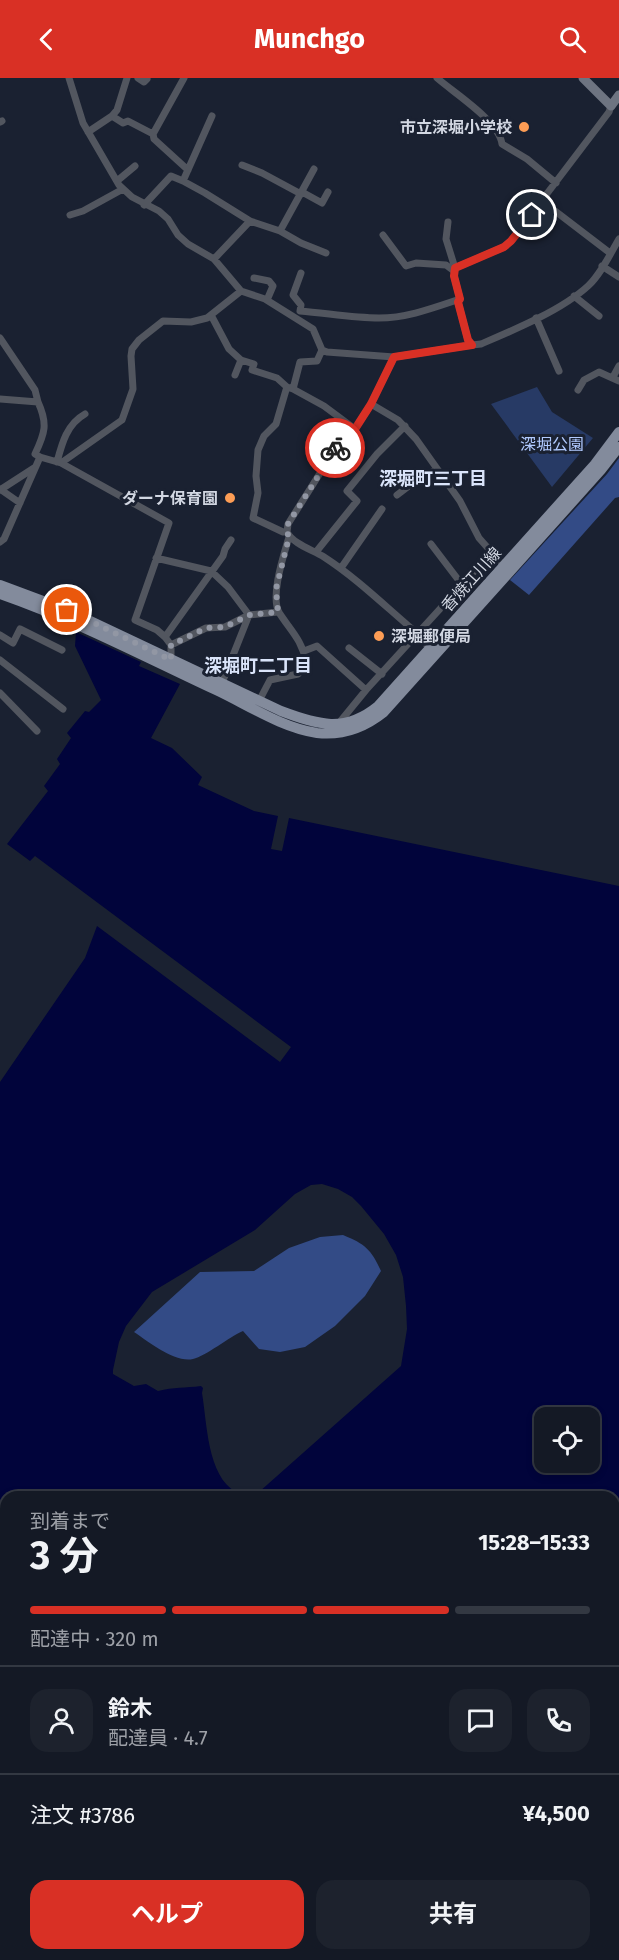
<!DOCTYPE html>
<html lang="ja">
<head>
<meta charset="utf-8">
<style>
  :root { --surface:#141925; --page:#1d222d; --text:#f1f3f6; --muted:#9da0a7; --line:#333842; --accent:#d93025 }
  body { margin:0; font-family:"Fira Sans","Noto Sans JP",sans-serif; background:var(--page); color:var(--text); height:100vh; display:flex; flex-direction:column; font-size:22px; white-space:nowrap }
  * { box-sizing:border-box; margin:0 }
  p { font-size:20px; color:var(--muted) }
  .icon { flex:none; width:33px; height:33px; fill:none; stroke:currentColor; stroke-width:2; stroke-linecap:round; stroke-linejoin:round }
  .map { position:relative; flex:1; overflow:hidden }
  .side { position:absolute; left:0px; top:1413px; width:620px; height:470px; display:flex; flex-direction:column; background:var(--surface); border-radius:18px 18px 0 0; box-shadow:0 3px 9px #0003,0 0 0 2px var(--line) }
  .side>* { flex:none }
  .controls { position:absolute; left:534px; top:1329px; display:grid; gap:12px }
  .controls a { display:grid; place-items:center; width:66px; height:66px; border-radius:12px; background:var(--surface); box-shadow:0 3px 9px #0003,0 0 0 2px var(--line); font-size:30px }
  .pin { position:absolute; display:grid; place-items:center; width:51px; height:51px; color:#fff; margin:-26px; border:3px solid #fff; border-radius:50%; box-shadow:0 2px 6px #0007 }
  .courier { position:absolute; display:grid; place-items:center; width:60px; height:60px; margin:-30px; border:4px solid #d93025; border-radius:50%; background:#fff; color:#222; box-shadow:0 2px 8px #0007 }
  .summary em { font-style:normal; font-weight:700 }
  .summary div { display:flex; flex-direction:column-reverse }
  .summary { display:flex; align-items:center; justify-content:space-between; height:102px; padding:0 30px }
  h1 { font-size:39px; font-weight:700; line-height:45px }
  .bar { display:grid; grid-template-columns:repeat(4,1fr); gap:9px 6px; align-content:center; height:72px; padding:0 30px }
  .bar i { height:8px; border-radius:4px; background:var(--line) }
  .bar .selected { background:var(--accent) }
  .bar p { grid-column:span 4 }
  .line { display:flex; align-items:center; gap:15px; padding:0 30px; border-top:2px solid var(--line) }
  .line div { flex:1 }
  .round { display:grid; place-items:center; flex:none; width:63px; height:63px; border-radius:18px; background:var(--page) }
  .action { display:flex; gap:12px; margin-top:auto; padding:12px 30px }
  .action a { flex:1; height:69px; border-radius:18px; background:var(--accent); color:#fff; font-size:24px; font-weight:700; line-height:69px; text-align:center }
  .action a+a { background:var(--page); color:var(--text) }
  header { display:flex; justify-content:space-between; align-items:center; height:78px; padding:0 30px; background:var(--accent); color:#fff; font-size:27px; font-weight:700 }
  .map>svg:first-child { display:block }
  .green { fill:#273a65 }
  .forest { fill:#334b86 }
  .water { fill:#01043b; fill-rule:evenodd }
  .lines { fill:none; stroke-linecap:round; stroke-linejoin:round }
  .minor { stroke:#52565f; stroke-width:7 }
  .secondary { stroke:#6e7481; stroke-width:9 }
  .primary { stroke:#838b9c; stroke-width:10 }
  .done { stroke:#9297a4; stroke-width:6; stroke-dasharray:0 10.8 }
  .route { stroke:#d93025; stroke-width:8 }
  .poi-dot { fill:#fd9d55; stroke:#1a2131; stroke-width:2 }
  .labels { text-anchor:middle; stroke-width:6; stroke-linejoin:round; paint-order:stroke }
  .poi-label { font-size:16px; font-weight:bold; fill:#d2d7e2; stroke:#1a2131; text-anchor:end }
  .park-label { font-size:16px; fill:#b1caff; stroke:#1a2131 }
  .street-label { font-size:16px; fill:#d2d7e2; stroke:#1a2131 }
  .neighbourhood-label { font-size:18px; font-weight:bold; fill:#dae4fa; stroke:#1a2131 }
</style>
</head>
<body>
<header><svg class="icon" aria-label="back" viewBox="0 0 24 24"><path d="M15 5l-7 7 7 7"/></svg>Munchgo<svg class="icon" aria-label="search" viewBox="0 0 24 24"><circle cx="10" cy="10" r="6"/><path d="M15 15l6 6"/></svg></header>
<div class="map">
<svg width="619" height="1882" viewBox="0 0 619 1882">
  <rect width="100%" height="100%" fill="#1a2131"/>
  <!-- green -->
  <path class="green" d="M537,309L552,334L593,360L552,409L491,326Z"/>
  <!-- forest -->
  <path class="forest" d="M619,380V419L615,420L529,517L510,502L607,396Z
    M343,1157C365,1166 371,1171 381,1193L365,1218L335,1248L305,1269L280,1274L259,1271L243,1253C229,1259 206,1278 193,1281C175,1285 149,1264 134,1254L200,1194L254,1193L289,1170L320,1159Z"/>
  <!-- water -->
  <path class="water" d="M76,554L141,584L139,588L180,606L151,660L172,670L202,699L198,707L254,733L278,738L271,771L282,773L289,740L619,808V1882H378L374,1877L614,1876V1419H6V1585L0,1576V1004L85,880L97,848L280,984L291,969L35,778L30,783L7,766L48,713L44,708L60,686L57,681L71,660L67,655L85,633L89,634L101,622L75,568ZM322,1106L338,1111L352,1119L361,1128L384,1156L396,1177L403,1199L406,1228L407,1251L401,1288L259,1414C251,1415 243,1418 236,1414C207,1398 207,1344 202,1315L203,1310L201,1308C185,1310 174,1309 158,1313L146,1306L134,1308L113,1296V1292L119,1264L126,1248L152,1214L255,1152L295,1116L311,1107ZM544,1340H590V1384H544Z"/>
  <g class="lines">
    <!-- minor -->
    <path class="minor" d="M69,0L83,45L119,107L132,119L159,133L168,141L178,157L188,166L214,181L241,213L265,221L313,251L322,272L317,283L300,284L293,311L287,309L286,312L276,346L264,358L258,372L256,398L258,415L253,440L283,454H287C293,466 313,472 324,479C358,501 387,530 418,556L417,559L430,569
      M138,0L144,4L147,1
      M437,0C454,15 499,43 502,66L527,81L556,105
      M611,28L609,34L511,163L504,169L455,190L454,198L460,221L458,224L468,262L472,267L481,266C514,252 562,232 588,208C601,196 610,176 619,161
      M112,38L123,45L128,43L153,56L154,61L188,92
      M212,38L183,103L205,115L250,143L280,153L314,91
      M0,44L2,43
      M88,54L112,38L117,32L127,0
      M153,56L184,0
      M242,87L262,95L301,116
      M117,103L135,88
      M302,114L322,125L328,114
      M542,123L610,175
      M144,127L171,98L183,103
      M70,137L83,133L123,111
      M448,144L446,161L455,190
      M280,153L301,165L326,175
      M383,157L406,188L416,185L446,187L454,193
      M214,181L250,143
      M602,188L619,199
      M301,195L293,217L301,227L300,233C326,235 353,240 379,240C407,240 433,230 460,221
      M254,200L269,203L273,208L267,222
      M574,218L599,238
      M211,237L229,271L241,282L254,286L252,292L277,300L287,309
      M536,240L559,293
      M0,260L35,312L38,324
      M322,272L327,274L394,279L472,267
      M235,297L241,282
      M613,299L619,288
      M293,311L324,328L355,351
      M578,312L584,302L599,294L619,303
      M0,321L38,324C48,346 45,355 35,376L40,379L4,461L0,464
      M371,326L398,342L416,361L460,423L479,460L503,487
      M40,379L61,385L122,342L133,311L131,278L132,271L139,262L163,243L191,244L207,240L241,213
      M57,384C62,365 67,346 85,336
      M61,385L169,445L135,542L157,552L165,559
      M0,411L20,425
      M0,412L34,390
      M397,417L422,398H426L437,391
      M287,454L288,446L322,392L325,382L347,356L355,351L371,326L394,279
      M431,466L463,508
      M316,474L357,423L347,413L377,376L405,348
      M156,480L211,493L228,509L249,537
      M341,490L382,431
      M249,537L278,534
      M0,557L13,565L20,551L62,572
      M171,567L206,550L225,549L247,538
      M349,570L382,596
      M304,573L317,568L366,612
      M0,582L63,631
      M171,582V567L165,559L223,478L225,471L231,462
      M222,605L249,537
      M0,615L37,653
      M259,623L270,602L298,596L306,584C302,562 291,553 280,536C269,521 284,476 289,459
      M339,645L366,612L491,475
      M0,1731L6,1740
      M0,1760L6,1756
      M0,1804L6,1800
      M54,1882L62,1876"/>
    <!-- secondary -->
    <path class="secondary" d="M583,0L611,28L619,17"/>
    <!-- primary -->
    <path class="primary" d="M0,507L67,532L281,633C318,647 345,655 378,628L595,386L619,354
      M0,516C75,542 145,579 216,612C248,627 282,650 317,655C343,658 364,650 384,634L601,392L619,369"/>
  </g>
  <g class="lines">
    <!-- done -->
    <path class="done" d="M67,532L171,582V567L206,550L225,549L249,537L278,534L276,511L289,459L287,454L288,446L322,392L325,382L335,370"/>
    <!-- route -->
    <path class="route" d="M335,370L347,356L355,351L371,326L394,279L472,267L468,262L458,224L460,221L454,198L455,190L504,169L511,163L532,137"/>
  </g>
  <!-- markers -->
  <g class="poi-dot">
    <circle cx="524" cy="49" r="6"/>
    <circle cx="230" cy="420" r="6"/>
    <circle cx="379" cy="558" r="6"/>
  </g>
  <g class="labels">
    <!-- poi labels -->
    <g class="poi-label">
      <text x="512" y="55">市立深堀小学校</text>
      <text x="218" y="426">ダーナ保育園</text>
      <text x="391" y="564" text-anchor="start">深堀郵便局</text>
    </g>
    <!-- park labels -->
    <g class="park-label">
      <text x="552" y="372">深堀公園</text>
    </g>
    <!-- street labels -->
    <g class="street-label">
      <text transform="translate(471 501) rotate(-48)" y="6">香焼江川線</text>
    </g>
    <!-- neighbourhood labels -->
    <g class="neighbourhood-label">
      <text x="433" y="407">深堀町三丁目</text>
      <text x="258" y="594">深堀町二丁目</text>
    </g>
  </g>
</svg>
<div class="controls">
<a><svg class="icon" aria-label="locate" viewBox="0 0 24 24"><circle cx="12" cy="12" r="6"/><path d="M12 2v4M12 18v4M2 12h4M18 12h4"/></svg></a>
</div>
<div class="pin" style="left:67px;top:532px;background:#ea580c"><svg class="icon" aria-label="bag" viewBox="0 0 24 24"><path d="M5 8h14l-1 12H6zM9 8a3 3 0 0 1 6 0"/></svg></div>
<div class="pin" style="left:532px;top:137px;background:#1f2937"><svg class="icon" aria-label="home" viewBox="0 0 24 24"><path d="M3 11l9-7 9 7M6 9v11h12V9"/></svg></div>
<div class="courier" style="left:335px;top:370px"><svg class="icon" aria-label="bike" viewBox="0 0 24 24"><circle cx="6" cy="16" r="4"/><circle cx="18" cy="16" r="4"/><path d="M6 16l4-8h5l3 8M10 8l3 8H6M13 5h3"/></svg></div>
<section class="side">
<div class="summary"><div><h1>3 分</h1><p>到着まで</p></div><em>15:28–15:33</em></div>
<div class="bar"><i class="selected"></i><i class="selected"></i><i class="selected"></i><i></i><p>配達中 · 320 m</p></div>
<div class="line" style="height:108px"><a class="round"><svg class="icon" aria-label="person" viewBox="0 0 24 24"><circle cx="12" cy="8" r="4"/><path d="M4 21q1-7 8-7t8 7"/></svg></a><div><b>鈴木</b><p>配達員 · 4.7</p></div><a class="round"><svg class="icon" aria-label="chat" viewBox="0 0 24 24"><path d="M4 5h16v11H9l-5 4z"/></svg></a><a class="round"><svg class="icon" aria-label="phone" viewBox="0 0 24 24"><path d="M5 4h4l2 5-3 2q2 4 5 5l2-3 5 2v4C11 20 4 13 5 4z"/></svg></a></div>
<div class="line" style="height:78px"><div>注文 #3786</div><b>¥4,500</b></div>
<div class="action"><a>ヘルプ</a><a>共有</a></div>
</section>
</div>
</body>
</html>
